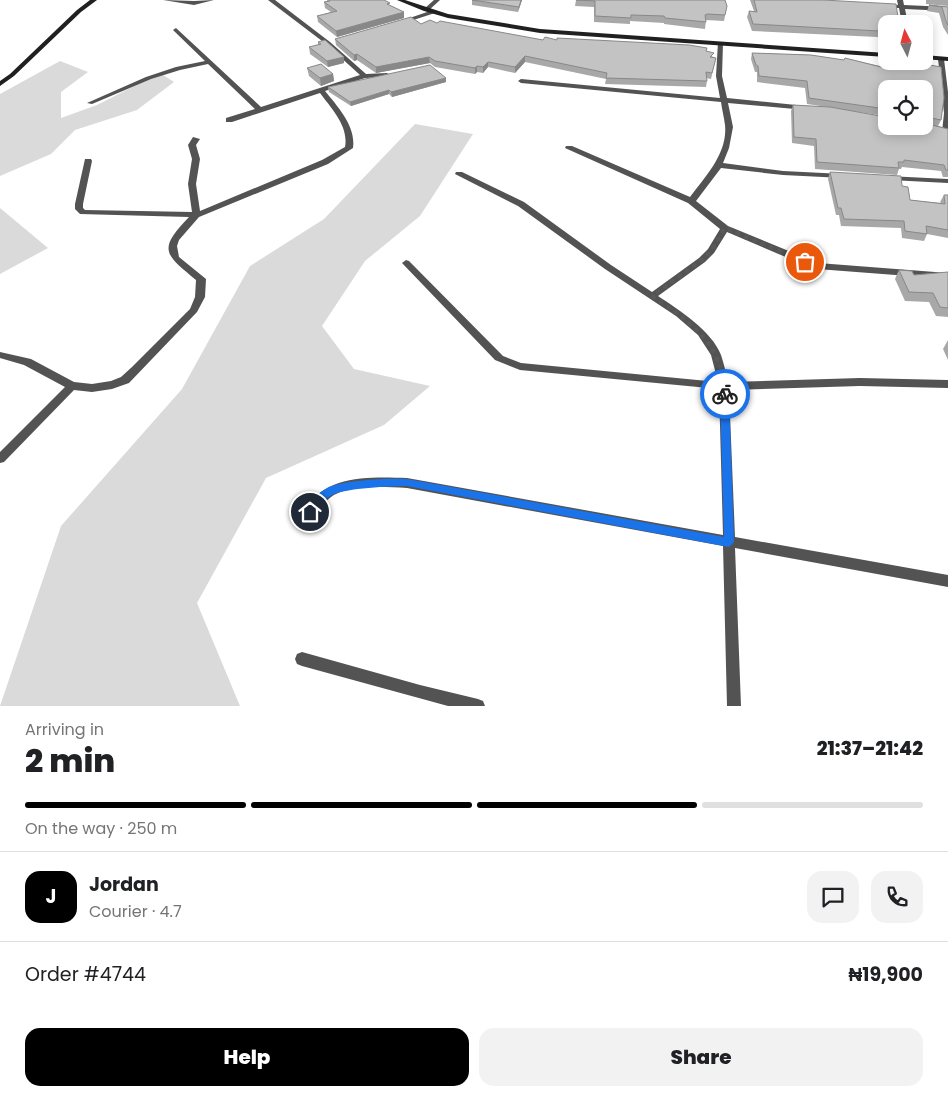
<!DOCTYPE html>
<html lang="en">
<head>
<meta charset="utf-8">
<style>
  :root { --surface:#fff; --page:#f2f2f2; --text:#202124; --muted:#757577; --line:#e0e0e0; --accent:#000 }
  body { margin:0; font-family:Poppins,sans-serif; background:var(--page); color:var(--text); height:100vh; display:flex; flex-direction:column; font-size:19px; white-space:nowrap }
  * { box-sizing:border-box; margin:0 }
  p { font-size:16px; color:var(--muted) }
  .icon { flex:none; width:28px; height:28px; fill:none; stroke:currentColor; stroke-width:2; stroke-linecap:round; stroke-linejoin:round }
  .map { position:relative; height:706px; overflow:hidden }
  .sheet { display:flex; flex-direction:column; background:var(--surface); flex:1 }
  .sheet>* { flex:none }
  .needle { width:32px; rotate:354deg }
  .tools { position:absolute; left:878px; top:15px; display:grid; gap:10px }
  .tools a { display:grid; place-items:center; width:55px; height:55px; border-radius:10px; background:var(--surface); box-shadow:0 2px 12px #0003; font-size:25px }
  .pin { position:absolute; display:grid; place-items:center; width:42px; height:42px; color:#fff; margin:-21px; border:2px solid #fff; border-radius:50%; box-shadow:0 1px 5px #0007 }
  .courier { position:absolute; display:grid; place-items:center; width:50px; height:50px; margin:-25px; border:4px solid #1a73e8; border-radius:50%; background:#fff; color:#222; box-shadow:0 1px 6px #0007 }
  .head em { font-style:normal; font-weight:800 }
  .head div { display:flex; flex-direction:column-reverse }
  .head { display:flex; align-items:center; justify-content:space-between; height:85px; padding:0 25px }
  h1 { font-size:32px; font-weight:800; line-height:38px }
  .bar { display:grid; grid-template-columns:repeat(4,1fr); gap:8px 5px; align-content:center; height:60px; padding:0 25px }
  .bar i { height:6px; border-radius:4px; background:var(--line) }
  .bar .active { background:var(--accent) }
  .bar p { grid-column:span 4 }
  .line { display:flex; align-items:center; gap:12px; padding:0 25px; border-top:1px solid var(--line) }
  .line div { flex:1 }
  .round { display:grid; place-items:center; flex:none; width:52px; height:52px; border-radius:15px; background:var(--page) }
  .primary-button { display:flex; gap:10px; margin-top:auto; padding:10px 25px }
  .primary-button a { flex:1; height:58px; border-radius:15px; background:var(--accent); color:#fff; font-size:20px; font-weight:800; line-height:58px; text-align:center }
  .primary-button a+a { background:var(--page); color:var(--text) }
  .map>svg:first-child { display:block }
  .green { fill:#dadada }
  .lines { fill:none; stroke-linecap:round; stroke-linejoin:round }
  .street { fill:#535353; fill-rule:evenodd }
  .secondary { fill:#202020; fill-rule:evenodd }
  .wall { fill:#a8a8a8; fill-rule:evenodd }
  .shaded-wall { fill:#888 }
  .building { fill:#c3c3c3; stroke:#888 }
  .route { fill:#1a73e8 }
  .done { stroke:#595959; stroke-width:5; stroke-dasharray:0 9 }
</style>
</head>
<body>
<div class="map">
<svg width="948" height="706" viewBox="0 0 948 706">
  <rect width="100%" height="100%" fill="#fff"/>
  <!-- green -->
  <path class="green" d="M60,61L88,72L61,92V118L97,105L160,73L174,82L137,110L75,130L51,154L0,176V94Z
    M415,124L473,134L420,216L365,261L322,326L354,369L430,386L384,425L266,478L197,603L240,706H0L61,526L182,389L250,266L324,219Z
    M0,208L48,248L0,274Z"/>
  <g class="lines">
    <!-- street -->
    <path class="street" d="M163,0L194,1L214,0L194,5Z
      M268,0H275L330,42L366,74L387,73L390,75L387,77L365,78L325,91C338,107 356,126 353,148L328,164L199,217L179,240L177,246L179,257L206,279L205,297L197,312L129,383L112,389L92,392L74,390L4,462L0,463V452L65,387L24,365L0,358V352L31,359L74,382L92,384L111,381L121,377L132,367L190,309L195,297L196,280C165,254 157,250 189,217L80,214L75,209V204L85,159H91L92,161L83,204V208L85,210L192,212L188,184L192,159L188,145L193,137L200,139L196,145L200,159L196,184L200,211L322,160L345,147C349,126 331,108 320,93L232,122H226V118L255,109L208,64L180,70L151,79L92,104L87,103L146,77L176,67L205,61L174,31L173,30L176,28L261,107L360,75L326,44Z
      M434,0H440L428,11H424V9Z
      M897,0H903L904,5L948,7V11L905,9L908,24H902L899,8H884L881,6L884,4L898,5Z
      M433,10L435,11V13L401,24L398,22Z
      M718,42L723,43L722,76L727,98L806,106L809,108L806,110L728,103L733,127L729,148L723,163L783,171L843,174L847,176L843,178L783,175L721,168L696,201L728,226L818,263L948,273V279L817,269L802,264L727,232L714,253L705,262L658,296C679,310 712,331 721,355C724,364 726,373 728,382L860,378L948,380V388L860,386L729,390L735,537L948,575V587L735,548L741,706H727L723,546L407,488C385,487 357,484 336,494C324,499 316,519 306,516L304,512C323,474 371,477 407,478L723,535L719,389L520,370L495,360L402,263L406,260L409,261L503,356L521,363L718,382L711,355L698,335L676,316L605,269L518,206L455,174L456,172H462L524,202L611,265L652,292L699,258L708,249L720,229L688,203L565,148L566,146H572L690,197C705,177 728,153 725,125C724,117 722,110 721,102L521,83L518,81L521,79L720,98L716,76Z
      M941,57L944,59L948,92V134H946L942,132L944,113L938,59Z
      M887,176L948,179V183L890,180H887Z
      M302,652L420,685L478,699L483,701L485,706H448L302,666L297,664L295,659L297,654Z"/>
    <!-- secondary -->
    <path class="secondary" d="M90,0H97L81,12L14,76L0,86V81L10,74L77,10Z
      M397,0H405L448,14L540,29L886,53V57L540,33L448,18L424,11Z
      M924,55L948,57V61L924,59Z"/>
  </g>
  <!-- wall -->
  <path class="wall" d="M327,0H384L404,18L337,37L318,22L317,16L331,12L325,8L324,2L327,1Z
    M472,0H522L518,12L472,5Z
    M576,0L727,6L724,21L706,20L705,29L664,24V23L630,21V24L594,22V7L575,6Z
    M750,0H823L898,18L896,24H886V39L877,37L752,31L747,17L749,11H754Z
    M926,0H948V6L926,4Z
    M929,5L948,7V35L943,27L939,13L927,11Z
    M437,23L543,40H557L707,51L713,57L716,58L711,79L706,78L707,81L706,87L605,84L606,79L525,62L515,73L488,67L483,73L477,72L475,74L435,67L430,63L376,73L357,60L354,61L336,45L335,39L421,24Z
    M318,42L344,63L328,67L310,54L309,47L318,45Z
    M752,53L811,55L844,60L845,58L884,67L885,64L896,66L898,61H908L941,67L944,98L941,120L938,126L935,125L948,129V177H943L941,171L902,167L901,169H899L897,175L815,169L814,146L792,143L791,111L793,105L828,107L807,104L805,88L757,82V72H755L751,59ZM886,89H924V126H886V117L838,109L886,116Z
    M307,68L333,74L334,81L321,86L309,76Z
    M446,78V82L392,97L389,94L351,106L329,92L328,87Z
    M830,172L902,186L910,200L941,203L940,202L944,195H948V238L927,234L924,241L902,238L901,228L841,226L839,215H836L828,179Z
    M899,270L914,275L948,272V317L936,316L929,302L905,301L895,279Z
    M948,340V360L943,349Z"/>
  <!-- shaded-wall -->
  <path class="shaded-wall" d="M521,0H522L518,12L519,7Z
    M404,12V18L337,37L336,31Z
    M357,54V60L354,61V55Z
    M525,56V62L515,73V67Z
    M344,57V63L328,67L327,61Z
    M429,57L430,63L376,73V67Z
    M488,62V67L483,73V67Z
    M477,66V72L475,74V68Z
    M333,74L334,81L321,86L320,78Z
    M446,78V82L392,97L391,92Z
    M389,90V94L351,106L350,102Z"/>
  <!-- building -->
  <path class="building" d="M329,0H384L390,3L387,4L404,12L336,31L317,16L337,11L324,2L330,1Z
    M472,0H521L519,7Z
    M576,0H725L727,6L725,15L707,14L705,15L706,22L665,18L664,16L631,15V18L595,16V1Z
    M754,0H823L896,4L898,18H895V24H886V33L879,31L753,24L749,11L757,12Z
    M929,5L948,7V25L946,21L942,7Z
    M411,17L421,24L430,20L437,23L440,21L543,40L545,37L557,40V38L689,45L707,48L706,51L714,53L710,57L716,58L712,73L706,72L707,81L606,78L607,73L525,56L515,67L488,62L483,67L477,66L475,68L435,61L429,57L376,67L357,54L354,55L335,39Z
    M325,40L344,57L327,61L309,47L321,44L318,42Z
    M752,53L811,55L844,60L845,58L885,68V64L898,66V61H908L941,67L944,98L941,120L927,117H924V89H886V109L809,98L807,81L759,76L758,66L756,65Z
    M321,64L333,74L320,78L307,68Z
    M430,65L446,78L391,92L389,90L350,102L328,87Z
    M793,105L830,107L886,117V126H924V123L948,129V170H946L944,165L904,160V162H898L899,168L817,162L816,139L794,137Z
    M830,172L901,176L902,186L908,187L910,200L945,204L944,195H948V230L926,226L927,234L905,231L904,221L844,219L841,208H838Z
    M899,270L912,271L914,275L948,272V308L940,307L933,293L909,292Z"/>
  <!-- route -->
  <path class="route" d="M725,391L729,394L734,542L729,547L407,486C391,486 346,488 332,495C323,500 319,507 313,515H307L305,512C311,502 318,492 329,487C346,480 389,478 407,479L724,537L720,394Z"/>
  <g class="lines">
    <!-- done -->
    <path class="done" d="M725,394C723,344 689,321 652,296L702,260L711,251L725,228L805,262"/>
  </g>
</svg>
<div class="tools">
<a><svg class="needle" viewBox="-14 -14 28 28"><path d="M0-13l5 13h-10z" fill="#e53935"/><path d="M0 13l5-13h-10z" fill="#757577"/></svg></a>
<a><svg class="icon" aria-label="locate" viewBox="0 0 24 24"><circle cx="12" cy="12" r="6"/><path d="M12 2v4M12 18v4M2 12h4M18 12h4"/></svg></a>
</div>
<div class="pin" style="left:805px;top:262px;background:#ea580c"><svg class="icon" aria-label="bag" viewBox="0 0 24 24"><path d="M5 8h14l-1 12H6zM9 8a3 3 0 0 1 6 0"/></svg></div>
<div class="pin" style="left:310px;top:512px;background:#1f2937"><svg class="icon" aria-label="home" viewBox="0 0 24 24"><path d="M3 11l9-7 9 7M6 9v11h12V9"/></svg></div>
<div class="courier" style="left:725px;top:394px"><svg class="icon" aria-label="bike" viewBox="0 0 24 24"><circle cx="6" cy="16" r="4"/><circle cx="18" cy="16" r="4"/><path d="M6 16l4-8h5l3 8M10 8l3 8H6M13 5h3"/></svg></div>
</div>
<section class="sheet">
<div class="head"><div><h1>2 min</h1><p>Arriving in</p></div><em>21:37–21:42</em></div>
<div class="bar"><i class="active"></i><i class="active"></i><i class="active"></i><i></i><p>On the way · 250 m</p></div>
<div class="line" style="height:90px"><b class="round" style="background:var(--accent);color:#fff">J</b><div><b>Jordan</b><p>Courier · 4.7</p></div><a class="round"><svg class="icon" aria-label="chat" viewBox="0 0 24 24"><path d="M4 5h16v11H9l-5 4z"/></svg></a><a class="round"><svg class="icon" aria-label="phone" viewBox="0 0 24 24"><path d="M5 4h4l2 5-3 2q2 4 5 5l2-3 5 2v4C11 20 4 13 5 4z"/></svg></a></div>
<div class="line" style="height:65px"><div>Order #4744</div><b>₦19,900</b></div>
<div class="primary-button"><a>Help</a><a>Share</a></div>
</section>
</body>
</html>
